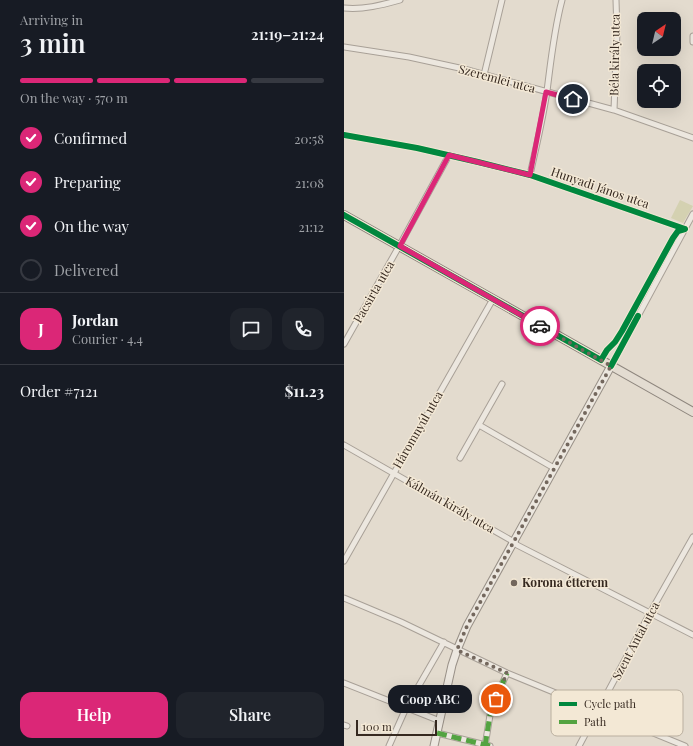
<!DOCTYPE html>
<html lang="en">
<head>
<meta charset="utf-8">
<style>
  :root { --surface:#171b24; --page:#20242c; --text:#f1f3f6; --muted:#9ea1a6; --line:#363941; --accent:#db2777 }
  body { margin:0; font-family:"Playfair Display",serif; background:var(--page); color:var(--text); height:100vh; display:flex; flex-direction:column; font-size:15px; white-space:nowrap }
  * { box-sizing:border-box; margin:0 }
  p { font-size:13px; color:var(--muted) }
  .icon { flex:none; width:22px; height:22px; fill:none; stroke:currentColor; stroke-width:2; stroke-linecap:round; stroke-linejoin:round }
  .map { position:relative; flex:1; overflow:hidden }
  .sheet { display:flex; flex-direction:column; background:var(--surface); width:344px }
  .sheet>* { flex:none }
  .needle { width:26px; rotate:35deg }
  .fabs { position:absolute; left:293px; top:12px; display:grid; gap:8px }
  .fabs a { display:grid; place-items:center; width:44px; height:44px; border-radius:8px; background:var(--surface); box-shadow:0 4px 16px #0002; font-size:20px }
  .scale { position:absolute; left:12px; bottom:10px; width:81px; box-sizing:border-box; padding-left:4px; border:2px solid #362920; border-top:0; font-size:11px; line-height:14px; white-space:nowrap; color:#362920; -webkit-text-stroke:3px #f3e8d5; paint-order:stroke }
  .pin { position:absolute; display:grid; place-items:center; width:34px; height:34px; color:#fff; margin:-17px; border:2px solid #fff; border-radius:50%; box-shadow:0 1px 4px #0007 }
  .courier { position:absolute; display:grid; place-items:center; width:40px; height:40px; margin:-20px; border:3px solid #db2777; border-radius:50%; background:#fff; color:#222; box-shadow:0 1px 5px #0007 }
  .bubble { position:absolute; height:28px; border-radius:12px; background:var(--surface); box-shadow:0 4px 16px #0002; font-size:13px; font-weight:600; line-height:28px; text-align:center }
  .overview em { font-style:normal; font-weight:600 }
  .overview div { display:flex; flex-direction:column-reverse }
  .overview { display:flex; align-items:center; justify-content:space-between; height:68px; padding:0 20px }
  h1 { font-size:26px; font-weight:600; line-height:30px }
  .bar { display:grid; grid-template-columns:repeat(4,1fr); gap:6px 4px; align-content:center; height:48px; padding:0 20px }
  .bar i { height:5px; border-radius:3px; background:var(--line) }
  .bar .active { background:var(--accent) }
  .bar p { grid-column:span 4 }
  .line { display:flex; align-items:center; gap:10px; padding:0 20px; border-top:1px solid var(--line) }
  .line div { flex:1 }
  .round { display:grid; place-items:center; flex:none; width:42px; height:42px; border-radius:12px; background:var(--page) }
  ol { padding:0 20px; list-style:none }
  li { display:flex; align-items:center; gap:12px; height:44px }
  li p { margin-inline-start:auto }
  li .icon { padding:4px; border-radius:50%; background:var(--accent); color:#fff; stroke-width:4 }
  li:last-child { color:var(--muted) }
  li i { width:22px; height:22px; border:2px solid var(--line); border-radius:50% }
  .button { display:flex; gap:8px; margin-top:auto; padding:8px 20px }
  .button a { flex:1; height:46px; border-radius:12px; background:var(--accent); color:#fff; font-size:16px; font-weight:600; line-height:46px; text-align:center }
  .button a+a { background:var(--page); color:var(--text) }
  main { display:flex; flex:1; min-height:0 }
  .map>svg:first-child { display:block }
  .green { fill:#d4d1b1 }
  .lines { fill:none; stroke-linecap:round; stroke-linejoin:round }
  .street-casing { stroke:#a8a097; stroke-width:7 }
  .secondary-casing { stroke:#989087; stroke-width:9 }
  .primary-casing { stroke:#8e867e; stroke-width:10 }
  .street { stroke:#ece7df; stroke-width:5 }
  .secondary { stroke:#ece7df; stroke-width:7 }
  .primary { stroke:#e3dcd1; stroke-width:8 }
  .quiet { stroke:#53a341; stroke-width:5; stroke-dasharray:10 5; stroke-linecap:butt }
  .cycleway-casing { stroke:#f3e8d5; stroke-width:8 }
  .cycleway { stroke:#00873e; stroke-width:6 }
  .done { stroke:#73675d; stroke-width:4; stroke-dasharray:0 7.2 }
  .route { stroke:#db2777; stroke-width:5 }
  .poi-dot { fill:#73675d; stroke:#f3e8d5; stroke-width:1.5 }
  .labels { text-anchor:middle; stroke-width:3; stroke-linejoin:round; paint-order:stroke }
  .street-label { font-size:12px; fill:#362920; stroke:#f3e8d5 }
  .poi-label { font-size:12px; font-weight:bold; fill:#362920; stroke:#f3e8d5; text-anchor:start }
  .key { fill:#f3e8d5; stroke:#baaf9f; stroke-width:1 }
  .key-label { font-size:11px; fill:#362920 }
</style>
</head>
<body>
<main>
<section class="sheet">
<div class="overview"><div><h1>3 min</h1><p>Arriving in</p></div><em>21:19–21:24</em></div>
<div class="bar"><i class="active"></i><i class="active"></i><i class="active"></i><i></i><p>On the way · 570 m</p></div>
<ol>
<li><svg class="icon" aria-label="check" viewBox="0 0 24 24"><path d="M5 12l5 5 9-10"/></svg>Confirmed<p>20:58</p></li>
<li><svg class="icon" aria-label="check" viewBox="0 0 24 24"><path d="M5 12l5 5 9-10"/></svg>Preparing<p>21:08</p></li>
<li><svg class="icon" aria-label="check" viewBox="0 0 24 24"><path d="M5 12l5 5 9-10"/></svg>On the way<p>21:12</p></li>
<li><i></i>Delivered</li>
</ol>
<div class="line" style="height:72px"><b class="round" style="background:var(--accent);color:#fff">J</b><div><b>Jordan</b><p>Courier · 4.4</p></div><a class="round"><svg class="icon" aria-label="chat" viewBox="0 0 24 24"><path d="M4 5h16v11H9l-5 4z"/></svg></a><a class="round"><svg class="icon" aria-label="phone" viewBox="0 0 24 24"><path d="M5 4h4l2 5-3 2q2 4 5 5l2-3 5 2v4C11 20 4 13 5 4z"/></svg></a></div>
<div class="line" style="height:52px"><div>Order #7121</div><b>$11.23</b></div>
<div class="button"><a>Help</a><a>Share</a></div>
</section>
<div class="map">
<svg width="349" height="746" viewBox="0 0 349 746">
  <rect width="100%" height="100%" fill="#e3dbce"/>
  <!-- green -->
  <path class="green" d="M336,200L349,206L339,223L327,218Z"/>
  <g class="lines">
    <defs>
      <path id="street" d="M0,8C19,10 38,5 56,0
        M349,36V42
        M0,47L65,57L120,69L270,110L349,138
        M140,75L158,0
        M270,110L273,32L272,0
        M0,135L73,148L134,162L186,175L341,229
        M186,175C192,147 199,119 203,91C207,60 210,30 218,0
        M0,344L58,241L105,155
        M267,366L349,214
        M135,425L210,468
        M0,445L170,542L173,545L349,635
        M116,458L158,384
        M0,561L149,299
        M0,598L57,622L163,673L341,746
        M0,683L96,721
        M0,725L3,726
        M93,733L146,746
        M45,746L62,708L100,642
        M141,746L147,709L163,673
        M235,746L306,613L349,537"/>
      <path id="secondary" d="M90,746L108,665L113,650L123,626L267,366"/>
      <path id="primary" d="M0,215L149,299L349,412"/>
    </defs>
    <!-- street casing -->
    <use href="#street" class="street-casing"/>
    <!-- secondary casing -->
    <use href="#secondary" class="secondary-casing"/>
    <!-- primary casing -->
    <use href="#primary" class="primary-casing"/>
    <!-- street -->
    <use href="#street" class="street"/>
    <!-- secondary -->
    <use href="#secondary" class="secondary"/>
    <!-- primary -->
    <use href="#primary" class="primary"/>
    <!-- quiet -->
    <path class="quiet" d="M93,733L146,746
      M141,746L147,709L163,673"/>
    <defs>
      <path id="cycleway" d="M0,135L73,148L134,162L186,175L341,229
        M0,215L257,360L263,350L271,342L278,331L329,238L334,231L341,229
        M267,366L294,316"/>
    </defs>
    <!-- cycleway casing -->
    <use href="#cycleway" class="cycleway-casing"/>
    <!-- cycleway -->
    <use href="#cycleway" class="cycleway"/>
  </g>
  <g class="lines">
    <!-- done -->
    <path class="done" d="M152,699L163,673L113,650L123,626L267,366L196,326"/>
    <!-- route -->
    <path class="route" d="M196,326L56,246L105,155L186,175L202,92L229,99"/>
  </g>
  <!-- markers -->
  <circle class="poi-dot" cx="170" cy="583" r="4"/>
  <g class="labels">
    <!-- street labels -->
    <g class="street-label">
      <text transform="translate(271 55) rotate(-89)" y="4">Béla király utca</text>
      <text transform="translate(153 79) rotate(15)" y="4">Szeremlei utca</text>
      <text transform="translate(256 188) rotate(19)" y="4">Hunyadi János utca</text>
      <text transform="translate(30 292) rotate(-60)" y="4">Pacsirta utca</text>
      <text transform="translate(74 430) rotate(-60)" y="4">Háromnyúl utca</text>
      <text transform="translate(106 505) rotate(30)" y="4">Kálmán király utca</text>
      <text transform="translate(292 641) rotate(-62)" y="4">Szent Antal utca</text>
    </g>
    <!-- poi labels -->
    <g class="poi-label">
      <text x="178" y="587">Korona étterem</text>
    </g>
  </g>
  <!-- legend -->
  <rect x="207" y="690" width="132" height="46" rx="6" class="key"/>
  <rect x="215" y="702" width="18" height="4" fill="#00873e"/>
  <rect x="215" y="720" width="18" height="4" fill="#53a341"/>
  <g class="key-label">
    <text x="240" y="708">Cycle path</text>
    <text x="240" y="726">Path</text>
  </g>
</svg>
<div class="fabs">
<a><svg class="needle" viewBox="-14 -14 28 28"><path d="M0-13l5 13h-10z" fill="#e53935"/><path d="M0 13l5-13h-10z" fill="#9ea1a6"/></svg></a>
<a><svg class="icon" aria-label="locate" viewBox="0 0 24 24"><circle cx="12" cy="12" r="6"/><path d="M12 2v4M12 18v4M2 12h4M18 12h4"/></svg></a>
</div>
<div class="scale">100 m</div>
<div class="pin" style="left:152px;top:699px;background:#ea580c"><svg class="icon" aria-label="bag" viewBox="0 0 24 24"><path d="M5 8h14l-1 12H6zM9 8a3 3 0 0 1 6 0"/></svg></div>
<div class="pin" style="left:229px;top:99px;background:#1f2937"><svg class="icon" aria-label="home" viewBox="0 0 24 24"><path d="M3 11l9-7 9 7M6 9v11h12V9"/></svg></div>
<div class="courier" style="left:196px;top:326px"><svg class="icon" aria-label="car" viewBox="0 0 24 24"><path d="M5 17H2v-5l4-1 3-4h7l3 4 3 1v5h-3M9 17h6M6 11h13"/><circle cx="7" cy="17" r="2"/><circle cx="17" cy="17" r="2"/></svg></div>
<div class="bubble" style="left:44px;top:685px;width:84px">Coop ABC</div>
</div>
</main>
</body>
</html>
